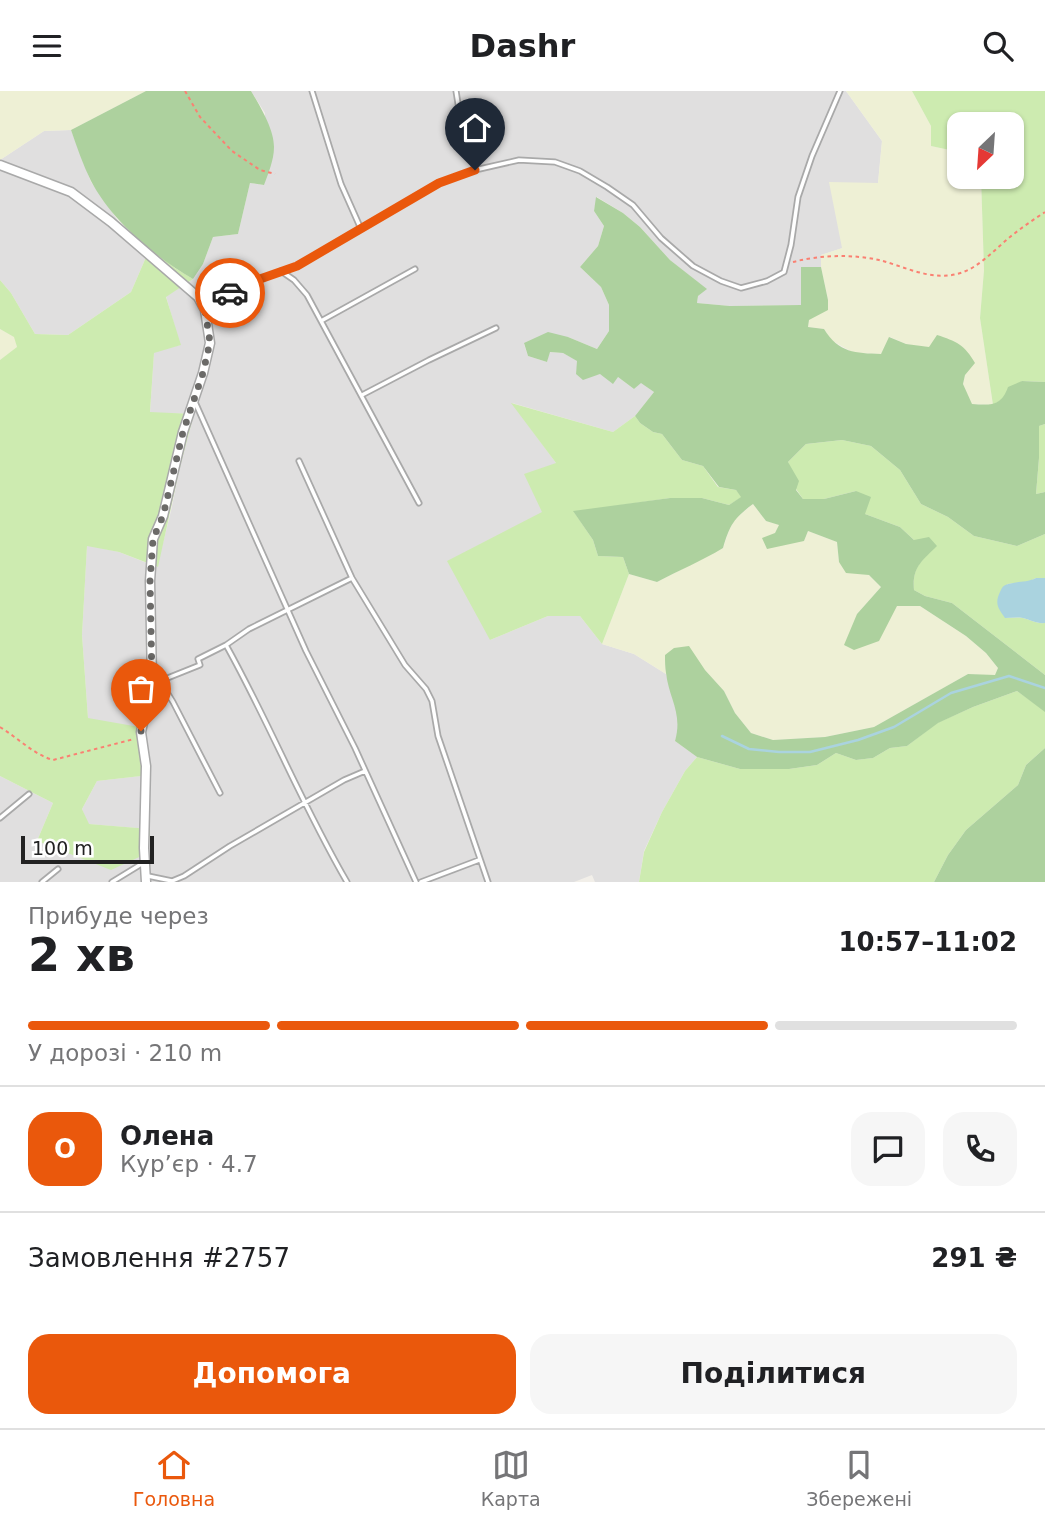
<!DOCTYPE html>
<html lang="uk">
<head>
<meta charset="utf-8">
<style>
  :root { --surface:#fff; --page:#f6f6f6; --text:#202124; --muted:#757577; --line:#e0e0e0; --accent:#ea580c }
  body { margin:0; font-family:"DejaVu Sans",sans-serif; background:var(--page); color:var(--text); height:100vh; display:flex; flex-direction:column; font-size:26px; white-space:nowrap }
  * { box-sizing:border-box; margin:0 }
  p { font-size:23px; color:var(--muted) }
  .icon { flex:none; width:38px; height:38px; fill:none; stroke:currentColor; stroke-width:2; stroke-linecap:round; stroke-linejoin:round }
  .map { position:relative; height:791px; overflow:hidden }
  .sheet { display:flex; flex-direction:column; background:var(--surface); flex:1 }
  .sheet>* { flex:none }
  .needle { width:46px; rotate:205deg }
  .fabs { position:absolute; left:947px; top:21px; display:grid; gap:14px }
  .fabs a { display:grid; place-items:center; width:77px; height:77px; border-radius:14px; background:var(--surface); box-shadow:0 2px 5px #0004; font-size:35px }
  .scale { position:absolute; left:21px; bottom:18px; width:133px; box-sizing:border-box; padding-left:7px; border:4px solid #222; border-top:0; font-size:19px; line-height:24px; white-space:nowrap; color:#222; -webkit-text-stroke:5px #fff; paint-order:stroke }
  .pin { position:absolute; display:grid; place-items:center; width:60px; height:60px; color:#fff; margin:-72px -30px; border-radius:50% 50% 50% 0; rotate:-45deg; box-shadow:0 0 7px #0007 }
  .pin .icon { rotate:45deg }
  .courier { position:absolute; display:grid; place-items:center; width:70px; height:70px; margin:-35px; border:5px solid #ea580c; border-radius:50%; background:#fff; color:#222; box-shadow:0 2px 9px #0007 }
  .overview em { font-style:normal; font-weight:700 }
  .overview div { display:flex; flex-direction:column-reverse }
  .overview { display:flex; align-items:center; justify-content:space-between; height:119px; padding:0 28px }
  h1 { font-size:46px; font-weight:700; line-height:52px }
  .bar { display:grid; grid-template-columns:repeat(4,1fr); gap:10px 7px; align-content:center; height:84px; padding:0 28px }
  .bar i { height:9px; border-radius:5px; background:var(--line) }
  .bar .active { background:var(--accent) }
  .bar p { grid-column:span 4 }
  .line { display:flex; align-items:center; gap:18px; padding:0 28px; border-top:2px solid var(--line) }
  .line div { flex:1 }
  .round { display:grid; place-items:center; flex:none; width:74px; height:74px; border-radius:21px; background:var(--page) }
  .action { display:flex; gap:14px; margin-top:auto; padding:14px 28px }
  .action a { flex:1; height:80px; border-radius:21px; background:var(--accent); color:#fff; font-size:28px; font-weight:700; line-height:80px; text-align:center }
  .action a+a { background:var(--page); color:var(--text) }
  header { display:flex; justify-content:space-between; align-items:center; height:91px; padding:0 28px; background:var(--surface); font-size:32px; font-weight:700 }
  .dock { display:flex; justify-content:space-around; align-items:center; height:98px; border-top:2px solid var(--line); background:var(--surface); font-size:19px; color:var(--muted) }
  .dock a { display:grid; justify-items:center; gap:4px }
  .dock .active { color:var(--accent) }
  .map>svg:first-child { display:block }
  .residential { fill:#e0dfdf }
  .farmland { fill:#eef0d5 }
  .grass { fill:#cdebb0 }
  .forest { fill:#add19e }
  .water { fill:#aad3df }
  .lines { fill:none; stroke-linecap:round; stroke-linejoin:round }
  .stream { stroke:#aad3df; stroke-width:2.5 }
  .lane-casing { stroke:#a9a9a9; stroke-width:7 }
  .street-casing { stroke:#a9a9a9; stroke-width:11 }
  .path { stroke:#fa8072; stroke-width:2; stroke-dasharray:3.5 3.5; stroke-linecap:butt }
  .lane { stroke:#fff; stroke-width:3.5 }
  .street { stroke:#fff; stroke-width:8 }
  .done { stroke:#6b6a68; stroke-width:7; stroke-dasharray:0 12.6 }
  .route { stroke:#ea580c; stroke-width:9 }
</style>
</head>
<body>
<header><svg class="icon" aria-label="menu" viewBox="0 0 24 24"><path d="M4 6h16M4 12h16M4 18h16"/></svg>Dashr<svg class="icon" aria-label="search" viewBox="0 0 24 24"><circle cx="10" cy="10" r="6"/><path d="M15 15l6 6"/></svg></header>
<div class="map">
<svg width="1045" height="791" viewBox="0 0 1045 791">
  <rect width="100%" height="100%" fill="#f2efe9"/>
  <!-- residential -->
  <path class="residential" d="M251,0H846L882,50L878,92L843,157L821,164V176L801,177V214L730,215L697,212L698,205L706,198L670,169L640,136L623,122L597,106L594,120L604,135L598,155L580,176L601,196L609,214V240L597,258L568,246L524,253L528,265L547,271L549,261L563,262L578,270L576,283L590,285L600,283L618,286L634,298L641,291L654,301L635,325L613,341L512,312L556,372L543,421L490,549L548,525H580L602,553L634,563L666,583L677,622L679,637L675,650L697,666L685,680L662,721L644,760L639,791H595L592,784L574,791H0V685L53,712L37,750L149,738L88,733L82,718L97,690L149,684L88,627L82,544L87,454L119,461L157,476L171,420L180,376L194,323L150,322L154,261L180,254L166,205L193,188L203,173L213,146L238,143L250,92L264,94L265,22Z
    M71,39L91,91L119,131L150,157L131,201L68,244L35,243L11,202L0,189V69L44,40Z"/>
  <!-- farmland -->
  <path class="farmland" d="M0,0H146L71,39L44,40L0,69Z
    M846,0H912L931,35V55L959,61V86H981L984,179L980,227L993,314L971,313L963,293L965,284L929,257L906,253L890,246L881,263L854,262L831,249L824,238L808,236L809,229L828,209L821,176V164L842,157L829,91L878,92L882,50Z
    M0,238L15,246L17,257L0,269Z
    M753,413L766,430L780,434L775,442L804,450L808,440L837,451L839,471L869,484L881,496L857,523L878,550L897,514L920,515L966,545L986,562L998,577L995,585L968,583L874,636L825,646L773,649L751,642L735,622L724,600L705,579L665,564L666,583L634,563L602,553L629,483L657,491L723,457L729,439L735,428Z"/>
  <!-- grass -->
  <path class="grass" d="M912,0H1045V291L1022,290L1004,307L993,314L980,227L984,179L981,86H1012V33H959V61L931,55V35Z
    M150,157L175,177L193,188L166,206L181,254L154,262L150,321L194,323L180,376L158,476L119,461L87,455L82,544L88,627L145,637V661L150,684L97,690L82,718L89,733L150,738L148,762L111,779L37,750L53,712L0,685V269L17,256L14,246L0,238V189L11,202L35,243L68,244L131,201Z
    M511,312L613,341L635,325L640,332L653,341L662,343L682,369L703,375L718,396L736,399L742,406L729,414L702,407H670L574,421L593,449L598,465L623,466L629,483L602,553L580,525H548L490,549L447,470L542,421L524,383L556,372Z
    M1045,333V401L1036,403L1039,367V335Z
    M842,349L871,355L900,379L921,413L948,426L974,445L1017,455L1045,443V487H1036L1028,491L1007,493L1005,527C1011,527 1017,526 1023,527C1031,529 1037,533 1045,532V584L952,512L925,505L914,499C912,476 921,470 936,455L914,449L900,436L865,423L856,400L824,408H803L796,398L788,371L806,353Z
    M1017,600L1045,620V657L1026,674L1018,694L966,739L948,764L934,791H639L644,761L662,721L685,680L697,666L740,678H789L817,674L836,662L856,669L873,667L890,657L907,655L937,632L973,616Z"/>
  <!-- forest -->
  <path class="forest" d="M146,0H251C260,15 274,38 274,56C274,69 268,83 264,94L250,92L238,143L213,146L203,173L193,188C155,166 112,130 91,90C83,74 77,56 71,39Z
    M596,106L623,122L640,136L670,169L707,198L698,205L697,212L730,215L801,214V176H821L828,209V219L809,229L808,236L824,238C839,262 855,262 881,263L889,246L906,253L929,256L937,244C956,250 965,254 975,272L965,284L963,293L972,313C990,314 1001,316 1008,296L1022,290L1045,291V333L1039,335V367L1036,403L1045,401V443L1017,455L974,445L948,426L921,413L900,379L871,355L842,349L806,353L788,371L799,390L796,399L803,408H824L856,400L871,406L865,423L900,436L914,449L929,446L937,455C922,470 912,476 914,499L925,505L952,512L1045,584V621L1017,600L973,616L938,632L907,655L890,657L873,667L856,669L836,662L817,674L789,678H740L697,666L675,650C683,622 669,608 666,582C665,576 665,570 665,564L674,557L689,555L705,579L724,600L735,622L751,642L773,649L825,646L874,636L968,583L995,584L998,577L986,562L966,545L920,515H897L879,550L854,559L844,554L857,523L881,496L869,484L846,482L839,471L837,451L808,440L804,450L767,458L762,447L775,442L779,434L766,430L753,413C733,428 730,434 723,457C702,470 679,479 657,491L629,483L623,466L598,465L593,449L573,420L670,407H702L729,414L741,406L736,399L719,396L703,375L682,369L662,343L653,341L640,332L635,325L654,301L641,292L634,298L618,286L613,293L600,283L583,289L576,283L577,270L563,262L550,261L547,271L528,265L524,252L548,241L568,246L597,258L609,240V214L601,196L580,176L598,155L604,135L594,120Z
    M1045,657V791H934L948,764L966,739L1018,694L1026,674Z"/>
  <!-- water -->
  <path class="water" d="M1036,487H1045V532C1037,533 1031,529 1023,527C1017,526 1011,527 1005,527C999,518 994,513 1000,501C1002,497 1002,495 1008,493C1018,490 1026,492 1036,487Z"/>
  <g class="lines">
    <!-- stream -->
    <path class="stream" d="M722,645L749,658L779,661H810L858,649L894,636L951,602L1009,585L1045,597"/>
    <defs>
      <path id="lane" d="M312,0L341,93L361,138
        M456,0L459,19L475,79
        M281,180L294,189L307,204L419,412
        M200,206L222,205L260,188L297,175L439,92L475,79L519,69L555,71L580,80L607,96L633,114L661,147L693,175L721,190L741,197L767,190L784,181L791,154L798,106L812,65L840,0
        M321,230L415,178
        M362,304L429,269L496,237
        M195,311L306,560L355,657L416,791
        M299,370L352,487L405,574L426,598L432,610L438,645L488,791
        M226,554C269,631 302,714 347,791
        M152,582L160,590L173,611L220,702
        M160,590L200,574L198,568L226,554L249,538L352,487
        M0,727L29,703
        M148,785L172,790L184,785L230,755L344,689L365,680
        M42,791L58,778
        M112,791L143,772
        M421,791L479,769"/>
      <path id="street" d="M0,74L71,101L111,131L198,206L205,219L210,252L203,282L183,341L163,425L153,448L150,490L152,590L141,641L146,675L144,757L146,791"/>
    </defs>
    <!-- lane casing -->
    <use href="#lane" class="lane-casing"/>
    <!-- street casing -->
    <use href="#street" class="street-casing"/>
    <!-- path -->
    <path class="path" d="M185,0L200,26L232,60L260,79L275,83
      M793,171C819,164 852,163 879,169C903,175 931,190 957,183C978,178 994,159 1010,146C1021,137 1033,129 1045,121
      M0,636C18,647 33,663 53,669L134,648"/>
    <!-- lane -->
    <use href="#lane" class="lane"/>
    <!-- street -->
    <use href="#street" class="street"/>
  </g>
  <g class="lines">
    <!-- done -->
    <path class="done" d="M141,640L152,590L150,490L153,448L163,425L183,341L203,282L210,251L205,219L198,205H222L230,202"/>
    <!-- route -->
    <path class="route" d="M230,202L260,188L297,175L439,92L475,79"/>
  </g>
</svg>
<div class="fabs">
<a><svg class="needle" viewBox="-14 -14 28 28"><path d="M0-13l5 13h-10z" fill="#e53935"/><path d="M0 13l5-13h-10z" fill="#757577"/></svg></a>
</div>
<div class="scale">100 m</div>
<div class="pin" style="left:141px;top:640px;background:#ea580c"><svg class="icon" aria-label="bag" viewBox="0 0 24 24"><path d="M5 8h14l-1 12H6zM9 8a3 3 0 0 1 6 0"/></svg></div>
<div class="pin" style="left:475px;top:79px;background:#1f2937"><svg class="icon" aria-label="home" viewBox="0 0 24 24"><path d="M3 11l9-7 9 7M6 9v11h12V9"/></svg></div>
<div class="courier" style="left:230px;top:202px"><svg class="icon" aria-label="car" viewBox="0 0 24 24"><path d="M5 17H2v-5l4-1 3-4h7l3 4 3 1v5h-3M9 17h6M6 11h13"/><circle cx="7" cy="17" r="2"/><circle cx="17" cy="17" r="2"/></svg></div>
</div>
<section class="sheet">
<div class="overview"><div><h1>2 хв</h1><p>Прибуде через</p></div><em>10:57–11:02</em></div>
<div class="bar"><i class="active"></i><i class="active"></i><i class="active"></i><i></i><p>У дорозі · 210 m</p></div>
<div class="line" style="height:126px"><b class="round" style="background:var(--accent);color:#fff">О</b><div><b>Олена</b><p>Кур’єр · 4.7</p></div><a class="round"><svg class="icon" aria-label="chat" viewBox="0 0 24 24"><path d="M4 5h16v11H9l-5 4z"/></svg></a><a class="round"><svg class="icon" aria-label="phone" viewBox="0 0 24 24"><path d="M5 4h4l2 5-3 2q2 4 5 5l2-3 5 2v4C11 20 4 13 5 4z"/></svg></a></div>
<div class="line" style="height:91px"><div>Замовлення #2757</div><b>291 ₴</b></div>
<div class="action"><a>Допомога</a><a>Поділитися</a></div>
</section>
<nav class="dock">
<a class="active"><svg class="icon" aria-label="home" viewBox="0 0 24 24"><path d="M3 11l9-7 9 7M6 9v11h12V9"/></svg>Головна</a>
<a><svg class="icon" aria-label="map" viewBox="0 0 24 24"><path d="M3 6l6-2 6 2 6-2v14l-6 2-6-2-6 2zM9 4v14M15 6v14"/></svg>Карта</a>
<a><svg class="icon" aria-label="saved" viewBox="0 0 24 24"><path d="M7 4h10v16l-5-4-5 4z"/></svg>Збережені</a>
</nav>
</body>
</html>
